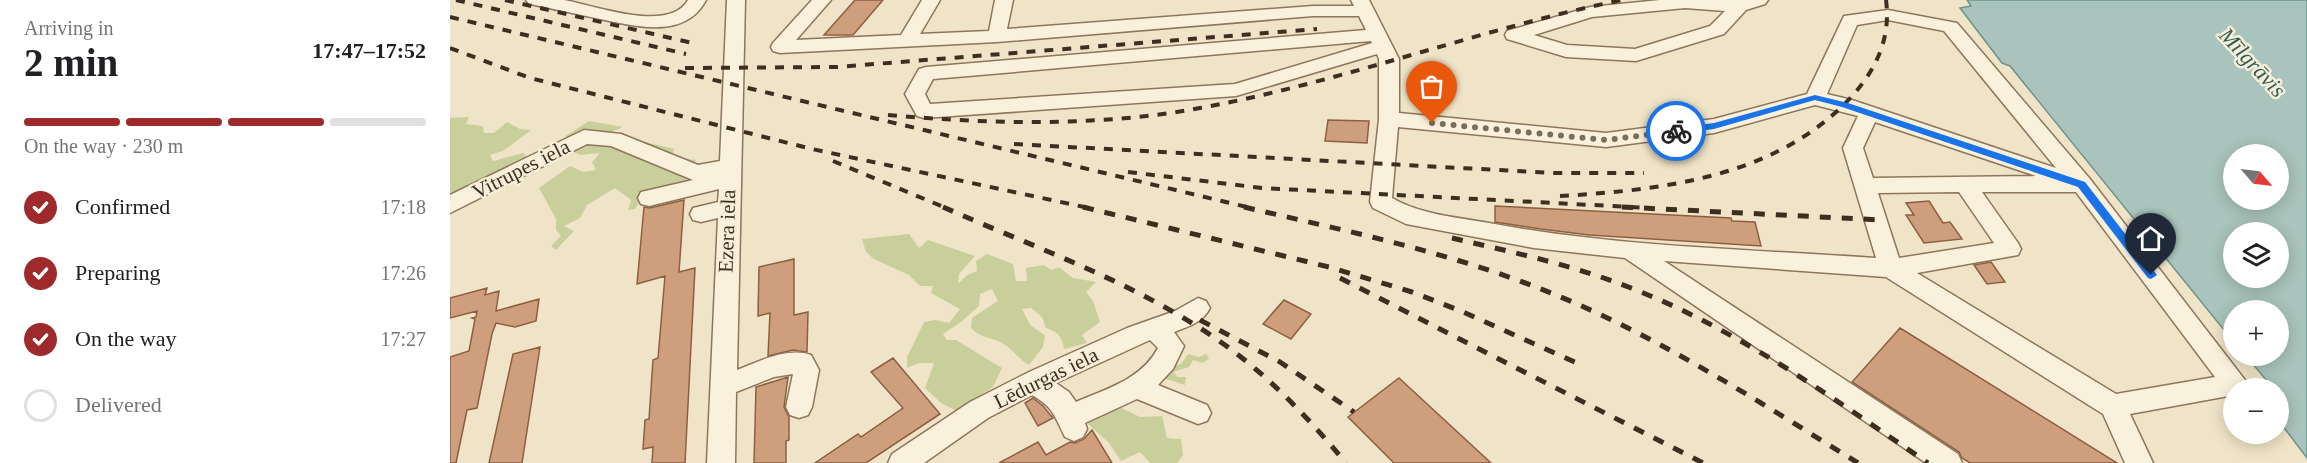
<!DOCTYPE html>
<html lang="en">
<head>
<meta charset="utf-8">
<style>
  :root { --surface:#fff; --page:#f2f2f2; --text:#202124; --muted:#757577; --line:#e0e0e0; --accent:#9e2a2b }
  body { margin:0; font-family:Georgia,serif; background:var(--page); color:var(--text); height:100vh; display:flex; flex-direction:column; font-size:22px; white-space:nowrap }
  * { box-sizing:border-box; margin:0 }
  p { font-size:20px; color:var(--muted) }
  .icon { flex:none; width:33px; height:33px; fill:none; stroke:currentColor; stroke-width:2; stroke-linecap:round; stroke-linejoin:round }
  .map { position:relative; flex:1; overflow:hidden }
  .sheet { display:flex; flex-direction:column; background:var(--surface); width:450px }
  .sheet>* { flex:none }
  .needle { width:39px; rotate:118deg }
  .tools { position:absolute; left:1773px; top:144px; display:grid; gap:12px }
  .tools a { display:grid; place-items:center; width:66px; height:66px; border-radius:50%; background:var(--surface); box-shadow:0 3px 15px #0003; font-size:30px }
  .pin { position:absolute; display:grid; place-items:center; width:51px; height:51px; color:#fff; margin:-62px -26px; border-radius:50% 50% 50% 0; rotate:-45deg; box-shadow:0 0 6px #0007 }
  .pin .icon { rotate:45deg }
  .courier { position:absolute; display:grid; place-items:center; width:60px; height:60px; margin:-30px; border:4px solid #1a73e8; border-radius:50%; background:#fff; color:#222; box-shadow:0 2px 8px #0007 }
  .headline em { font-style:normal; font-weight:700 }
  .headline div { display:flex; flex-direction:column-reverse }
  .headline { display:flex; align-items:center; justify-content:space-between; height:102px; padding:0 24px }
  h1 { font-size:39px; font-weight:700; line-height:45px }
  .bar { display:grid; grid-template-columns:repeat(4,1fr); gap:9px 6px; align-content:center; height:72px; padding:0 24px }
  .bar i { height:8px; border-radius:4px; background:var(--line) }
  .bar .active { background:var(--accent) }
  .bar p { grid-column:span 4 }
  ol { padding:0 24px; list-style:none }
  li { display:flex; align-items:center; gap:18px; height:66px }
  li p { margin-inline-start:auto }
  li .icon { padding:6px; border-radius:50%; background:var(--accent); color:#fff; stroke-width:4 }
  li:last-child { color:var(--muted) }
  li i { width:33px; height:33px; border:3px solid var(--line); border-radius:50% }
  main { display:flex; flex:1; min-height:0 }
  .map>svg:first-child { display:block }
  .green { fill:#c9cf9b }
  .water { fill:#a9c4bc; stroke:#6f938a; stroke-width:1.5; fill-rule:evenodd }
  .building { fill:#cf9f7d; stroke:#8d5f41; stroke-width:1.5 }
  .lines { fill:none; stroke-linecap:round; stroke-linejoin:round }
  .minor-casing { stroke:#8d765c; stroke-width:3 }
  .minor { fill:#faf1dc; fill-rule:evenodd }
  .rail-far1 { stroke:#3d2e20; stroke-width:4; stroke-dasharray:9 9; stroke-linecap:butt }
  .rail { stroke:#3d2e20; stroke-width:5; stroke-dasharray:11 11; stroke-linecap:butt }
  .route { fill:#1a73e8 }
  .done { stroke:#7c6e5b; stroke-width:6; stroke-dasharray:0 10.8 }
  .labels { text-anchor:middle; stroke-width:5; stroke-linejoin:round; paint-order:stroke }
  .street-label { font-size:21px; fill:#3d2e20; stroke:#f7eed8 }
  .water-label { font-size:22px; font-style:italic; fill:#2f5d5a; stroke:#f7eed8 }
</style>
</head>
<body>
<main>
<section class="sheet">
<div class="headline"><div><h1>2 min</h1><p>Arriving in</p></div><em>17:47–17:52</em></div>
<div class="bar"><i class="active"></i><i class="active"></i><i class="active"></i><i></i><p>On the way · 230 m</p></div>
<ol>
<li><svg class="icon" aria-label="check" viewBox="0 0 24 24"><path d="M5 12l5 5 9-10"/></svg>Confirmed<p>17:18</p></li>
<li><svg class="icon" aria-label="check" viewBox="0 0 24 24"><path d="M5 12l5 5 9-10"/></svg>Preparing<p>17:26</p></li>
<li><svg class="icon" aria-label="check" viewBox="0 0 24 24"><path d="M5 12l5 5 9-10"/></svg>On the way<p>17:27</p></li>
<li><i></i>Delivered</li>
</ol>
</section>
<div class="map">
<svg width="1857" height="463" viewBox="0 0 1857 463">
  <rect width="100%" height="100%" fill="#f0e4c8"/>
  <!-- green -->
  <path class="green" d="M19,117L16,124L33,126L34,133H44L57,122L70,129L81,130L53,151L40,155L43,161L73,153L81,161L0,201V118Z
    M139,121L173,127L159,133L224,149L222,157L246,160L233,186L194,196L185,209L178,210L181,200L165,188L137,205L130,218L114,226L124,231L106,250L101,246L111,236L106,230V219L89,188L120,166L133,172L146,170L142,162L150,153L130,155L110,145L117,135Z
    M459,234L469,248L478,240L525,256L509,274L508,284L517,275L527,271L526,261L537,254L563,264L566,281H577L576,268L594,265L601,270L609,267L623,278L646,282L636,292L643,301L650,322L632,335L637,343L614,349C612,336 608,332 596,328L592,317L581,308L572,309L581,326L595,335L593,347L579,365C568,359 563,349 552,343C541,337 530,338 521,328L522,318L548,301L542,289L530,294L529,306L511,322L493,334L497,340H506L552,368L543,387L507,411L491,403L475,388L484,363H469L457,368V357L474,322L485,320L499,323L510,309L481,293L483,286H470L459,275L424,259L416,252L412,239Z
    M738,354L749,357L756,354L759,359L752,363L743,360L739,367L723,372L728,377H736L735,385L716,379V369L731,364Z
    M657,401L690,417L712,416L717,438L731,439L733,455L727,463H700L690,452L671,461L659,443L636,422Z"/>
  <!-- water -->
  <path class="water" d="M1517,0H1857V458L1829,421V400H1832L1829,395L1828,388H1823L1796,356H1828V310H1784L1783,341L1560,66L1552,63L1510,8L1521,6ZM1784,154H1828V200H1784ZM1784,232H1828V278H1784Z"/>
  <!-- building -->
  <path class="building" d="M405,0H433L403,35H374Z
    M878,120L919,121L917,143L875,141Z
    M234,200L229,272L245,268L235,463H202L203,447L193,449L195,420L199,419L203,360L208,358L215,276L187,284L194,207L200,208Z
    M1479,201L1493,223L1500,222L1512,239L1474,243L1456,215H1464L1456,203Z
    M1045,206L1281,218L1282,221L1305,222L1311,246L1139,235L1091,229L1045,222Z
    M344,259V315L358,312L357,352L343,350L318,356L320,313L308,316L309,267Z
    M1541,262L1555,282L1537,284L1524,265Z
    M37,288L35,295L49,291L46,311L89,299L86,321L65,327L46,323L42,334L27,408L17,410L6,463H0V357L19,351L25,319L22,318L26,317L27,311L0,318V298Z
    M834,300L861,314L841,339L813,324Z
    M1450,328L1667,463H1520L1512,458L1509,452L1402,382Z
    M90,347L72,463H39L63,354Z
    M443,358L490,414L416,463H365L408,434L411,437L453,408L421,372Z
    M338,377L334,407L339,417V440L336,441V463H304L306,387Z
    M949,378L1041,463H944L898,417Z
    M583,398L593,406L603,418L588,426L575,403Z
    M642,430L662,463H549L588,442L596,455L620,442L625,443L634,439Z"/>
  <g class="lines">
    <defs>
      <path id="minor" d="M76,0C88,0 102,0 114,0C144,5 219,34 238,0H256C235,40 185,26 150,19C128,14 107,10 85,5L79,4Z
        M277,0H295L287,370C309,361 338,347 361,355L369,370L362,407L358,415L349,418L340,415L336,407L343,374L324,377L286,392L285,463H257L268,218L251,222L243,220L240,214L243,208L268,202L269,189L199,206L191,204L188,198L191,192L243,180L161,146L137,144L0,213V195L134,130L171,134L248,165L270,161Z
        M362,0H381L346,40L451,35L472,0H490L470,34L539,31L545,0H563L557,29L863,6H904L901,0H919L949,59V113L1156,133L1264,119L1357,94L1394,16L1438,10L1507,23L1640,179L1798,384L1796,388H1784V395L1680,414L1703,463H1675L1653,414L1436,277L1214,261L1508,454L1512,463H1476L1175,258L1084,248L956,224L923,208L920,202L929,119V59L927,54L786,96L474,118L467,116L455,94L469,69L476,67L916,30L909,16H863L547,42L330,53L323,51L321,47L323,43ZM1438,20L1494,31L1606,168L1402,100L1377,94L1407,25ZM921,41L922,43L785,84L480,104L475,94L483,79ZM1365,105L1408,116L1393,148L1426,258C1297,249 1166,247 1039,223C1006,217 972,215 942,198L948,127L1156,147L1264,133ZM1425,122L1586,176L1423,178L1413,148ZM1509,192L1544,243L1449,258L1428,193ZM1532,192H1626L1765,377L1666,394L1467,273L1568,255L1571,249L1568,243Z
        M1210,0H1318L1315,4L1296,10L1274,34L1186,61L1116,57L1057,39L1055,35L1057,31L1140,7ZM1235,8L1275,11L1260,26L1185,49L1117,45L1084,35L1142,17Z
        M748,298L756,301L760,308C753,322 738,327 724,332L734,346L723,369L708,385L757,405L761,413L757,421L748,424L687,399L635,423L637,429L633,437L624,441L615,437C604,415 604,408 582,395L538,418L474,463H438L442,454L520,402L579,372L677,328L725,311ZM700,340L708,348C692,379 656,389 626,402L619,392L606,383Z"/>
    </defs>
    <!-- minor casing -->
    <use href="#minor" class="minor-casing"/>
    <!-- minor -->
    <use href="#minor" class="minor"/>
    <!-- rail-far1 -->
    <path class="rail-far1" d="M6,0L236,54
      M55,0L247,44
      M0,17L801,208
      M0,48L80,78L362,149L639,208
      M235,68L387,67L867,29
      M438,115C541,124 648,127 750,108C893,82 1029,29 1172,0
      M564,144L1104,173H1194
      M383,161L496,208
      M678,172L812,188L1201,208
      M1110,196C1214,190 1329,177 1403,95C1427,68 1441,37 1436,0"/>
    <!-- rail -->
    <path class="rail" d="M493,207C588,249 690,284 775,345C821,378 860,420 896,463
      M633,207L879,267L962,292L1011,311L1127,363
      M794,207C897,231 1003,253 1101,293C1210,337 1309,402 1408,463
      M1172,207L1432,220
      M1002,238C1062,252 1123,265 1181,288C1289,330 1384,399 1478,463
      M890,278L1253,463
      M750,320L830,362L904,412"/>
  </g>
  <!-- route -->
  <path class="route" d="M1365,95L1398,103L1635,182L1707,275L1701,279L1698,278L1628,187L1392,107L1365,100L1264,129L1226,134L1222,131L1226,128L1264,123Z"/>
  <g class="lines">
    <!-- done -->
    <path class="done" d="M982,123L1156,140L1226,131"/>
  </g>
  <g class="labels">
    <!-- street labels -->
    <g class="street-label">
      <text transform="translate(71 169) rotate(-27)" y="7">Vitrupes iela</text>
      <text transform="translate(277 231) rotate(-88)" y="7">Ezera iela</text>
      <text transform="translate(596 378) rotate(-26)" y="7">Lēdurgas iela</text>
    </g>
    <!-- water labels -->
    <g class="water-label">
      <text transform="translate(1803 62) rotate(47)" y="8">Mīlgrāvis</text>
    </g>
  </g>
</svg>
<div class="tools">
<a><svg class="needle" viewBox="-14 -14 28 28"><path d="M0-13l5 13h-10z" fill="#e53935"/><path d="M0 13l5-13h-10z" fill="#757577"/></svg></a>
<a><svg class="icon" aria-label="layers" viewBox="0 0 24 24"><path d="M12 4l9 5-9 5-9-5zM3 14l9 5 9-5"/></svg></a>
<a>+</a>
<a>−</a>
</div>
<div class="pin" style="left:982px;top:123px;background:#ea580c"><svg class="icon" aria-label="bag" viewBox="0 0 24 24"><path d="M5 8h14l-1 12H6zM9 8a3 3 0 0 1 6 0"/></svg></div>
<div class="pin" style="left:1701px;top:275px;background:#1f2937"><svg class="icon" aria-label="home" viewBox="0 0 24 24"><path d="M3 11l9-7 9 7M6 9v11h12V9"/></svg></div>
<div class="courier" style="left:1226px;top:131px"><svg class="icon" aria-label="bike" viewBox="0 0 24 24"><circle cx="6" cy="16" r="4"/><circle cx="18" cy="16" r="4"/><path d="M6 16l4-8h5l3 8M10 8l3 8H6M13 5h3"/></svg></div>
</div>
</main>
</body>
</html>
